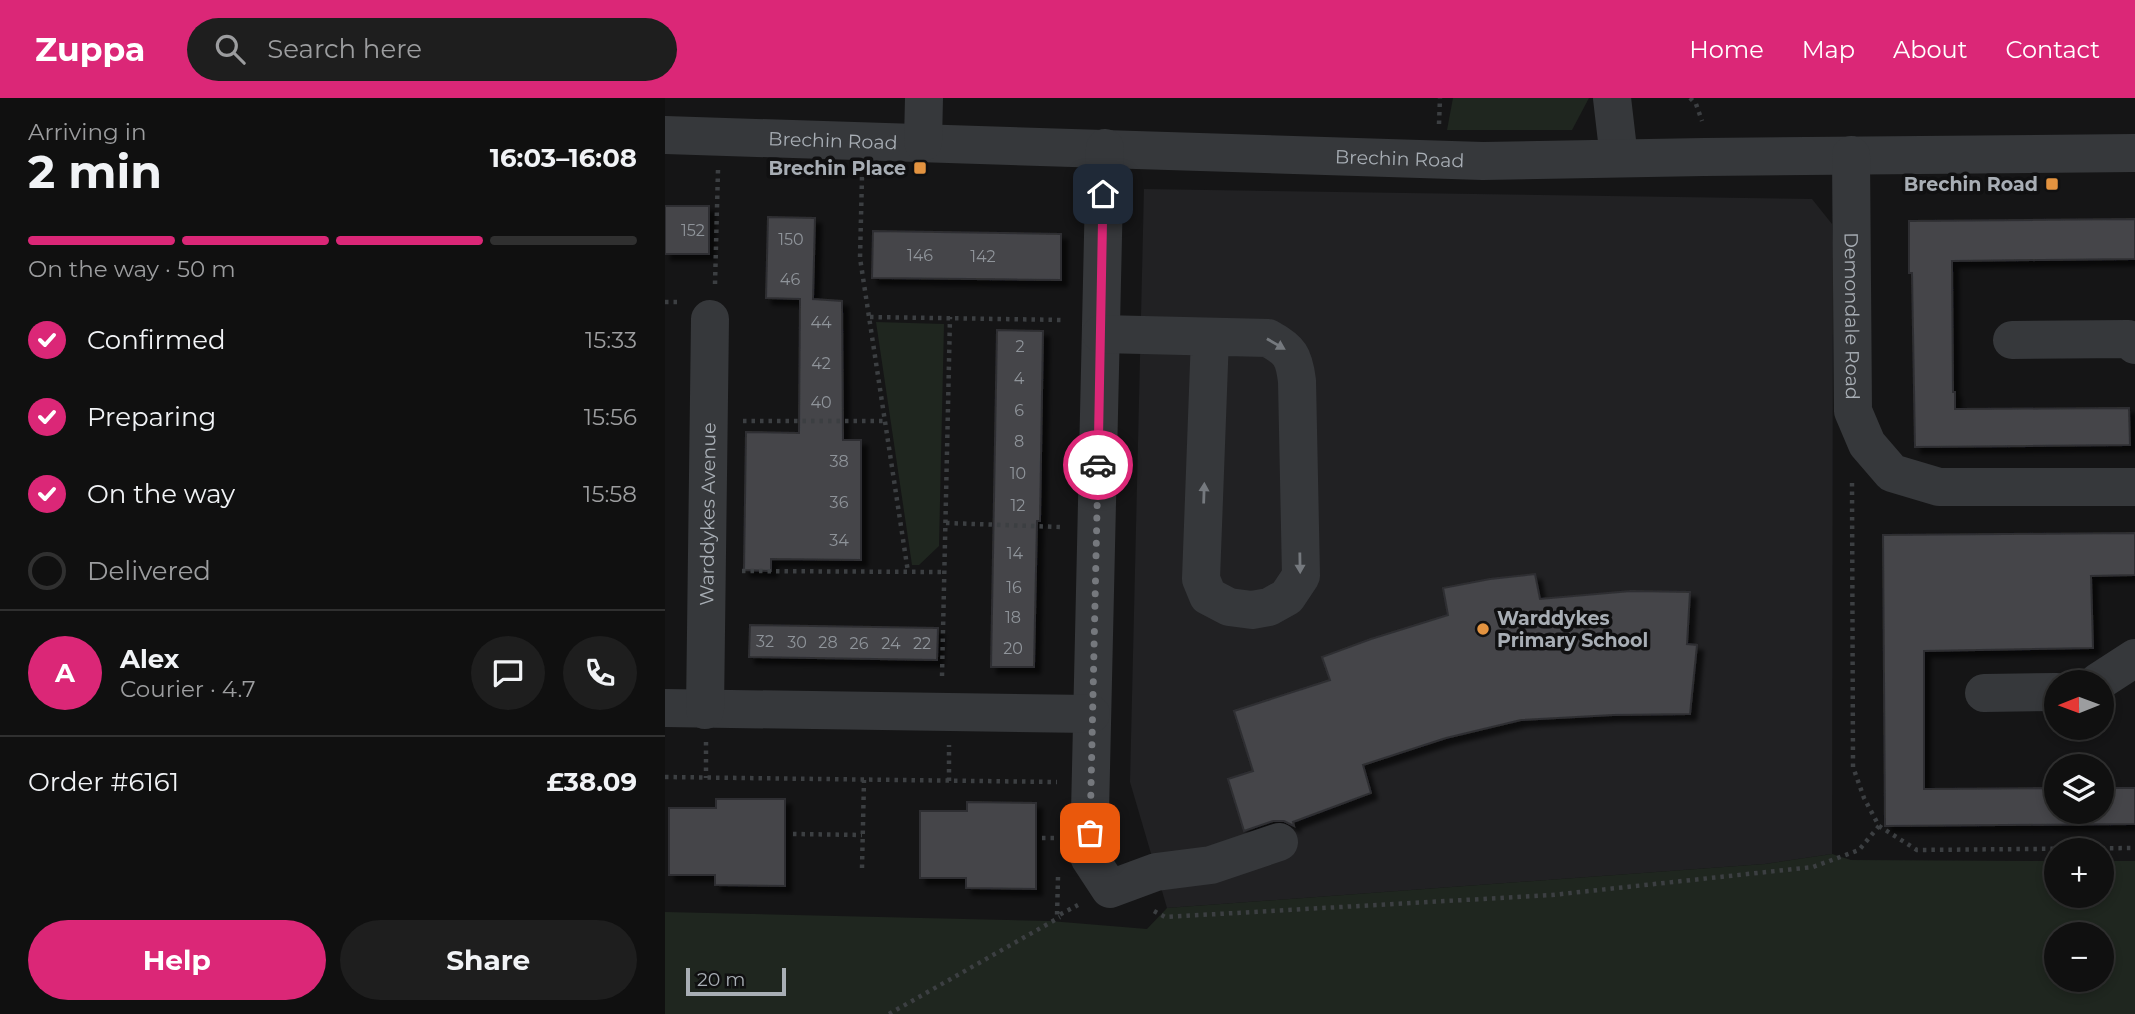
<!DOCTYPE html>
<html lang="en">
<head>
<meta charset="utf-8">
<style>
  :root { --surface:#101010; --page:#1e1e1e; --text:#f1f3f6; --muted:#9c9d9f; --line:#303030; --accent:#db2777 }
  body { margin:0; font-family:Montserrat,sans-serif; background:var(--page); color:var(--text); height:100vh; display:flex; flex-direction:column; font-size:26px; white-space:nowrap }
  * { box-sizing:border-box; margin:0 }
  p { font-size:23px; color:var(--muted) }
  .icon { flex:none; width:38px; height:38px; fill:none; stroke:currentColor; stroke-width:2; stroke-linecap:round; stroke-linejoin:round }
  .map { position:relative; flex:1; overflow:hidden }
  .details { display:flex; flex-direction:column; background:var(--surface); width:665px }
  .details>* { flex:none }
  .needle { width:46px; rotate:269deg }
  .tools { position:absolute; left:1379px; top:572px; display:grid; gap:14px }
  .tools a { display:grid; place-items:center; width:70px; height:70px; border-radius:50%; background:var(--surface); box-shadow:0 4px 10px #0003,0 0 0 2px var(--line); font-size:35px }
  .scale { position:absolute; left:21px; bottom:18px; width:100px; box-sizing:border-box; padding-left:7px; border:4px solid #a8aeb5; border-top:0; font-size:19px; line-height:24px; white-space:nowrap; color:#a8aeb5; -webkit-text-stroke:5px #101011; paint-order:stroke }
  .pin { position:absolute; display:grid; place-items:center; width:60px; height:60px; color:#fff; margin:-30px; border-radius:14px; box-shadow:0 4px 10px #0006 }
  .courier { position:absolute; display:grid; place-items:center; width:70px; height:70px; margin:-35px; border:5px solid #db2777; border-radius:50%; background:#fff; color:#222; box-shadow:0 2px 9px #0007 }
  .headline em { font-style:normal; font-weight:700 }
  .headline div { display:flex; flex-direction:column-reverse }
  .headline { display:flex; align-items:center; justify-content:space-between; height:119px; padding:0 28px }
  h1 { font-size:46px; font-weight:700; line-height:52px }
  .bar { display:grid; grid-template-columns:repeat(4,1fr); gap:10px 7px; align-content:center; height:84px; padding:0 28px }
  .bar i { height:9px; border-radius:5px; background:var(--line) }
  .bar .selected { background:var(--accent) }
  .bar p { grid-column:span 4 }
  .line { display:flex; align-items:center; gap:18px; padding:0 28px; border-top:2px solid var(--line) }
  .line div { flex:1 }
  .round { display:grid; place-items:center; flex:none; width:74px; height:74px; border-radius:37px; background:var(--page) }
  ol { padding:0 28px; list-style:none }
  li { display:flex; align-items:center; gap:21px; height:77px }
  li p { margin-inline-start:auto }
  li .icon { padding:7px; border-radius:50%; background:var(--accent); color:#fff; stroke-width:4 }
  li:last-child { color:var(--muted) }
  li i { width:38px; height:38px; border:4px solid var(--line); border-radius:50% }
  .primary-button { display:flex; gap:14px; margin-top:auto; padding:14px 28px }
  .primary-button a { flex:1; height:80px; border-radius:42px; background:var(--accent); color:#fff; font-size:28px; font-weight:700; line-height:80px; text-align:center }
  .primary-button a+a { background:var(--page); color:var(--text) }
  header { display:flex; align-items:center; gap:42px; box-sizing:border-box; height:98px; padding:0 35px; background:var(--accent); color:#fff }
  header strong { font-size:33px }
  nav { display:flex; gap:38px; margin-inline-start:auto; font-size:24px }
  .search { width:490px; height:63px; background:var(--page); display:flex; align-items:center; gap:18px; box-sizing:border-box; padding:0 24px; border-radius:38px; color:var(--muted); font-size:26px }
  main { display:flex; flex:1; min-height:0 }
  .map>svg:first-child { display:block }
  .built { fill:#212123 }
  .green { fill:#1f261f; fill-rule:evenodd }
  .building { fill:#444549; stroke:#2f2f32; stroke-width:2; filter:url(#shadow) }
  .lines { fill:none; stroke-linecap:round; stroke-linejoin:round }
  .path { stroke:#3c3f42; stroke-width:4.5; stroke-dasharray:3.5 5; stroke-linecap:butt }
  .minor { stroke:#36383b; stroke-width:38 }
  .oneway { fill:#75797e }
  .done { stroke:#75787d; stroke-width:7; stroke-dasharray:0 12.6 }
  .route { stroke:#db2777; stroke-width:9 }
  .poi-dot { fill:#e39340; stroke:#101011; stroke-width:2.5 }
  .labels { text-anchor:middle; stroke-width:7; stroke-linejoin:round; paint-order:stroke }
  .number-label { font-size:16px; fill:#8f949a }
  .street-label { font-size:19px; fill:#a8aeb5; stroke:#101011 }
  .poi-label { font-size:19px; font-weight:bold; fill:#a8aeb5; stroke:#101011; text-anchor:end }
</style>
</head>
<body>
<header>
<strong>Zuppa</strong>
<div class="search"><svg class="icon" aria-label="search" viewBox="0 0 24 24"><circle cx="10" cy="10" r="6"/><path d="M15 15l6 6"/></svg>Search here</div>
<nav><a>Home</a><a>Map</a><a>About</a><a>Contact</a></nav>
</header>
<main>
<section class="details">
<div class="headline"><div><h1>2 min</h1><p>Arriving in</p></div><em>16:03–16:08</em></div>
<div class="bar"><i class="selected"></i><i class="selected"></i><i class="selected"></i><i></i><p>On the way · 50 m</p></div>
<ol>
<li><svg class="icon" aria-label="check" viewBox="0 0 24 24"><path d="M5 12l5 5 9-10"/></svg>Confirmed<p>15:33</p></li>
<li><svg class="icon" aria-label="check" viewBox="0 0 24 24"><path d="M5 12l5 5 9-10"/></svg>Preparing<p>15:56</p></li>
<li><svg class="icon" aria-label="check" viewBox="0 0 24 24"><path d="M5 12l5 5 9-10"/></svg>On the way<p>15:58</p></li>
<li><i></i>Delivered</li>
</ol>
<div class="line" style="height:126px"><b class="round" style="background:var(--accent);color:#fff">A</b><div><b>Alex</b><p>Courier · 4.7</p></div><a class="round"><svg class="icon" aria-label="chat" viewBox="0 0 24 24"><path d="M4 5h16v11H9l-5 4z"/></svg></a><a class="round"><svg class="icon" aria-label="phone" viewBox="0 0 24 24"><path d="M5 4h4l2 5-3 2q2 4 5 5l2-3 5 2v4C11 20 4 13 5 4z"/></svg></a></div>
<div class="line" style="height:91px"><div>Order #6161</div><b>£38.09</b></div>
<div class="primary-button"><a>Help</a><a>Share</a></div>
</section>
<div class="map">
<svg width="1470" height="916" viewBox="0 0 1470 916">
  <defs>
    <filter id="shadow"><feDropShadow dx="6" dy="6" stdDeviation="2" flood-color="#0009"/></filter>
  </defs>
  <rect width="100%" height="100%" fill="#151516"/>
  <!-- built -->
  <path class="built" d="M479,91L1147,101L1167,126L1168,144L1167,756L1100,766L502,810L465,684Z"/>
  <!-- green -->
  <path class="green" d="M788,0H924L907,32H782Z
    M211,224L279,226L274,448L254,467H247Z
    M1167,756L1186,762L1391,763V798H1437V763H1470V916H0V814L385,823L482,831L502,810L1100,766ZM1391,836H1437V882H1391Z"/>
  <!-- building -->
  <path class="building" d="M0,108H44V156H0Z
    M103,119L150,120L148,201L177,203L178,342H196V462L106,461V473L79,472L81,334L134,335L135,201L101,200Z
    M1470,121V161L1287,163L1288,294H1290V311L1464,310L1465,347L1250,349L1247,175H1244V123Z
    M208,133L396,136V182L207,180Z
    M332,232L378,233L375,423H372L369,569H326Z
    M1470,435V477L1426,478L1428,550L1259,553V691L1391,690V714H1437V690H1470V726L1220,728L1218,437Z
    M870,476L875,501L966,493L1025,494L1022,546L1032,547L1025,616L948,617L856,622L781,640L698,667L706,695L628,724L629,728L619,723H608L579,733L563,681L588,673L569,613L665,582L657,559L706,541L783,517L778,490L825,481Z
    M85,527L273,530L272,562L84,559Z
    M51,701H120V788L50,787V777H4V710H51Z
    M302,704L371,705V791L301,790V780H255V713H302Z"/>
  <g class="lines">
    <!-- path -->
    <path class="path" d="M1025,0L1031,6L1037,23
      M774,26L775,0
      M197,79L195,160L243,474
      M50,186L53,72
      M0,204H17
      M205,219L400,222
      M78,323H220
      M1187,385L1188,669L1199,700L1214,728L1252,752L1470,750
      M281,425L395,429
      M77,473L279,474
      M277,578L285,219
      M41,644V680
      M0,679L392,684
      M284,683V647
      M128,736L197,737
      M377,740H390
      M197,770L199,682
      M393,779L392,818L413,807
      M489,813L500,819L887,797L1148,769L1194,752L1214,728
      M224,916L395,819"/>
    <!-- minor -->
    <g class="minor">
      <path d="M947,0L954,60"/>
      <path id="s1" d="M0,37L818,63L1039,59L1470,55"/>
      <path d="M258,44L259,0"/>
      <path d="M440,50L424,759L445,791L491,774L546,767L614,744"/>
      <path id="s2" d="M1186,57L1188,313L1202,346L1227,375L1274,389H1470"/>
      <path d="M436,236L603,240C625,252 629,258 632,283L636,478L622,499L604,509L587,512L564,509L543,498L536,481L545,239"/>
      <path d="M1347,242L1463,241L1470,247"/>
      <path d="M1433,584L1470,560"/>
      <path d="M1319,595L1391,594"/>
      <path d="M0,610L426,616"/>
      <path id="s3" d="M40,612L45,221"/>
    </g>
  </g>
  <!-- one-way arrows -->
  <defs><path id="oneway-solid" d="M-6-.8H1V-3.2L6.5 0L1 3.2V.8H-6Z" transform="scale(1.75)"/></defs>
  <g class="oneway">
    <use href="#oneway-solid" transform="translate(611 246) rotate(30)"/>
    <use href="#oneway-solid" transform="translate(539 395) rotate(-88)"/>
    <use href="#oneway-solid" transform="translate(635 465) rotate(89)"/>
  </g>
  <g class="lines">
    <!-- done -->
    <path class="done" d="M425,735L433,367"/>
    <!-- route -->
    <path class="route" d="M433,367L438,96"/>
  </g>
  <!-- markers -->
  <g class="poi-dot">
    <rect x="248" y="63" width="14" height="14" rx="3.5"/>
    <rect x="1380" y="79" width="14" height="14" rx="3.5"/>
    <circle cx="818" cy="531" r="7"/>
  </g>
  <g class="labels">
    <!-- number labels -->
    <g class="number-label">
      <text x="28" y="138">152</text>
      <text x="126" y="147">150</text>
      <text x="255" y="163">146</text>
      <text x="318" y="164">142</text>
      <text x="125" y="187">46</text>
      <text x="156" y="230">44</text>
      <text x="355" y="254">2</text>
      <text x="156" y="271">42</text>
      <text x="354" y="286">4</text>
      <text x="156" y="310">40</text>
      <text x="354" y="318">6</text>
      <text x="354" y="349">8</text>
      <text x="174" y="369">38</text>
      <text x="353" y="381">10</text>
      <text x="174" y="410">36</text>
      <text x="353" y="413">12</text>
      <text x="174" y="448">34</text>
      <text x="350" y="461">14</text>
      <text x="349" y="495">16</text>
      <text x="348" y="525">18</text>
      <text x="100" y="549">32</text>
      <text x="132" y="550">30</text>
      <text x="163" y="550">28</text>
      <text x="194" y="551">26</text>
      <text x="226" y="551">24</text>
      <text x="257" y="551">22</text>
      <text x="348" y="556">20</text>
    </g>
    <!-- street labels -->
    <g class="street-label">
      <text dy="7" stroke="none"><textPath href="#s1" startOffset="168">Brechin Road</textPath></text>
      <text dy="7" stroke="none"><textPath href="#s1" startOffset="735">Brechin Road</textPath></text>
      <text dy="7" stroke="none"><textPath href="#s2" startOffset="161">Demondale Road</textPath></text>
      <text dy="7" stroke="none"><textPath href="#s3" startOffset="196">Warddykes Avenue</textPath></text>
    </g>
    <!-- poi labels -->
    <g class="poi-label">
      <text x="241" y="77">Brechin Place</text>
      <text x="1373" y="93">Brechin Road</text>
      <text x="832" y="527" text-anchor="start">Warddykes<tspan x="832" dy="22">Primary School</tspan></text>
    </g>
  </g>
</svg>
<div class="tools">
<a><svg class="needle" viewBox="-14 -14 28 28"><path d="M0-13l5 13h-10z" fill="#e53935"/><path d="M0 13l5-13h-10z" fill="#9c9d9f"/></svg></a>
<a><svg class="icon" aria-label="layers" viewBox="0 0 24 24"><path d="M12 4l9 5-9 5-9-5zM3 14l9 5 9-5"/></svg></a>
<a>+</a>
<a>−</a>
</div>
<div class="scale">20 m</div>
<div class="pin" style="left:425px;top:735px;background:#ea580c"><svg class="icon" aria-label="bag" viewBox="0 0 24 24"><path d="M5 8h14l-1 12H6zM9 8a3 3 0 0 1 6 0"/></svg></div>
<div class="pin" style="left:438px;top:96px;background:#1f2937"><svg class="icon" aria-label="home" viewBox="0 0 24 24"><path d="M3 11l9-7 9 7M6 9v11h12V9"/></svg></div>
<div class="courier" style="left:433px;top:367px"><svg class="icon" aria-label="car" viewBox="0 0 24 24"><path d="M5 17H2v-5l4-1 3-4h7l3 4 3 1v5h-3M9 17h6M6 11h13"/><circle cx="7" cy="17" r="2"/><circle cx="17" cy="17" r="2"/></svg></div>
</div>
</main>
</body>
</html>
